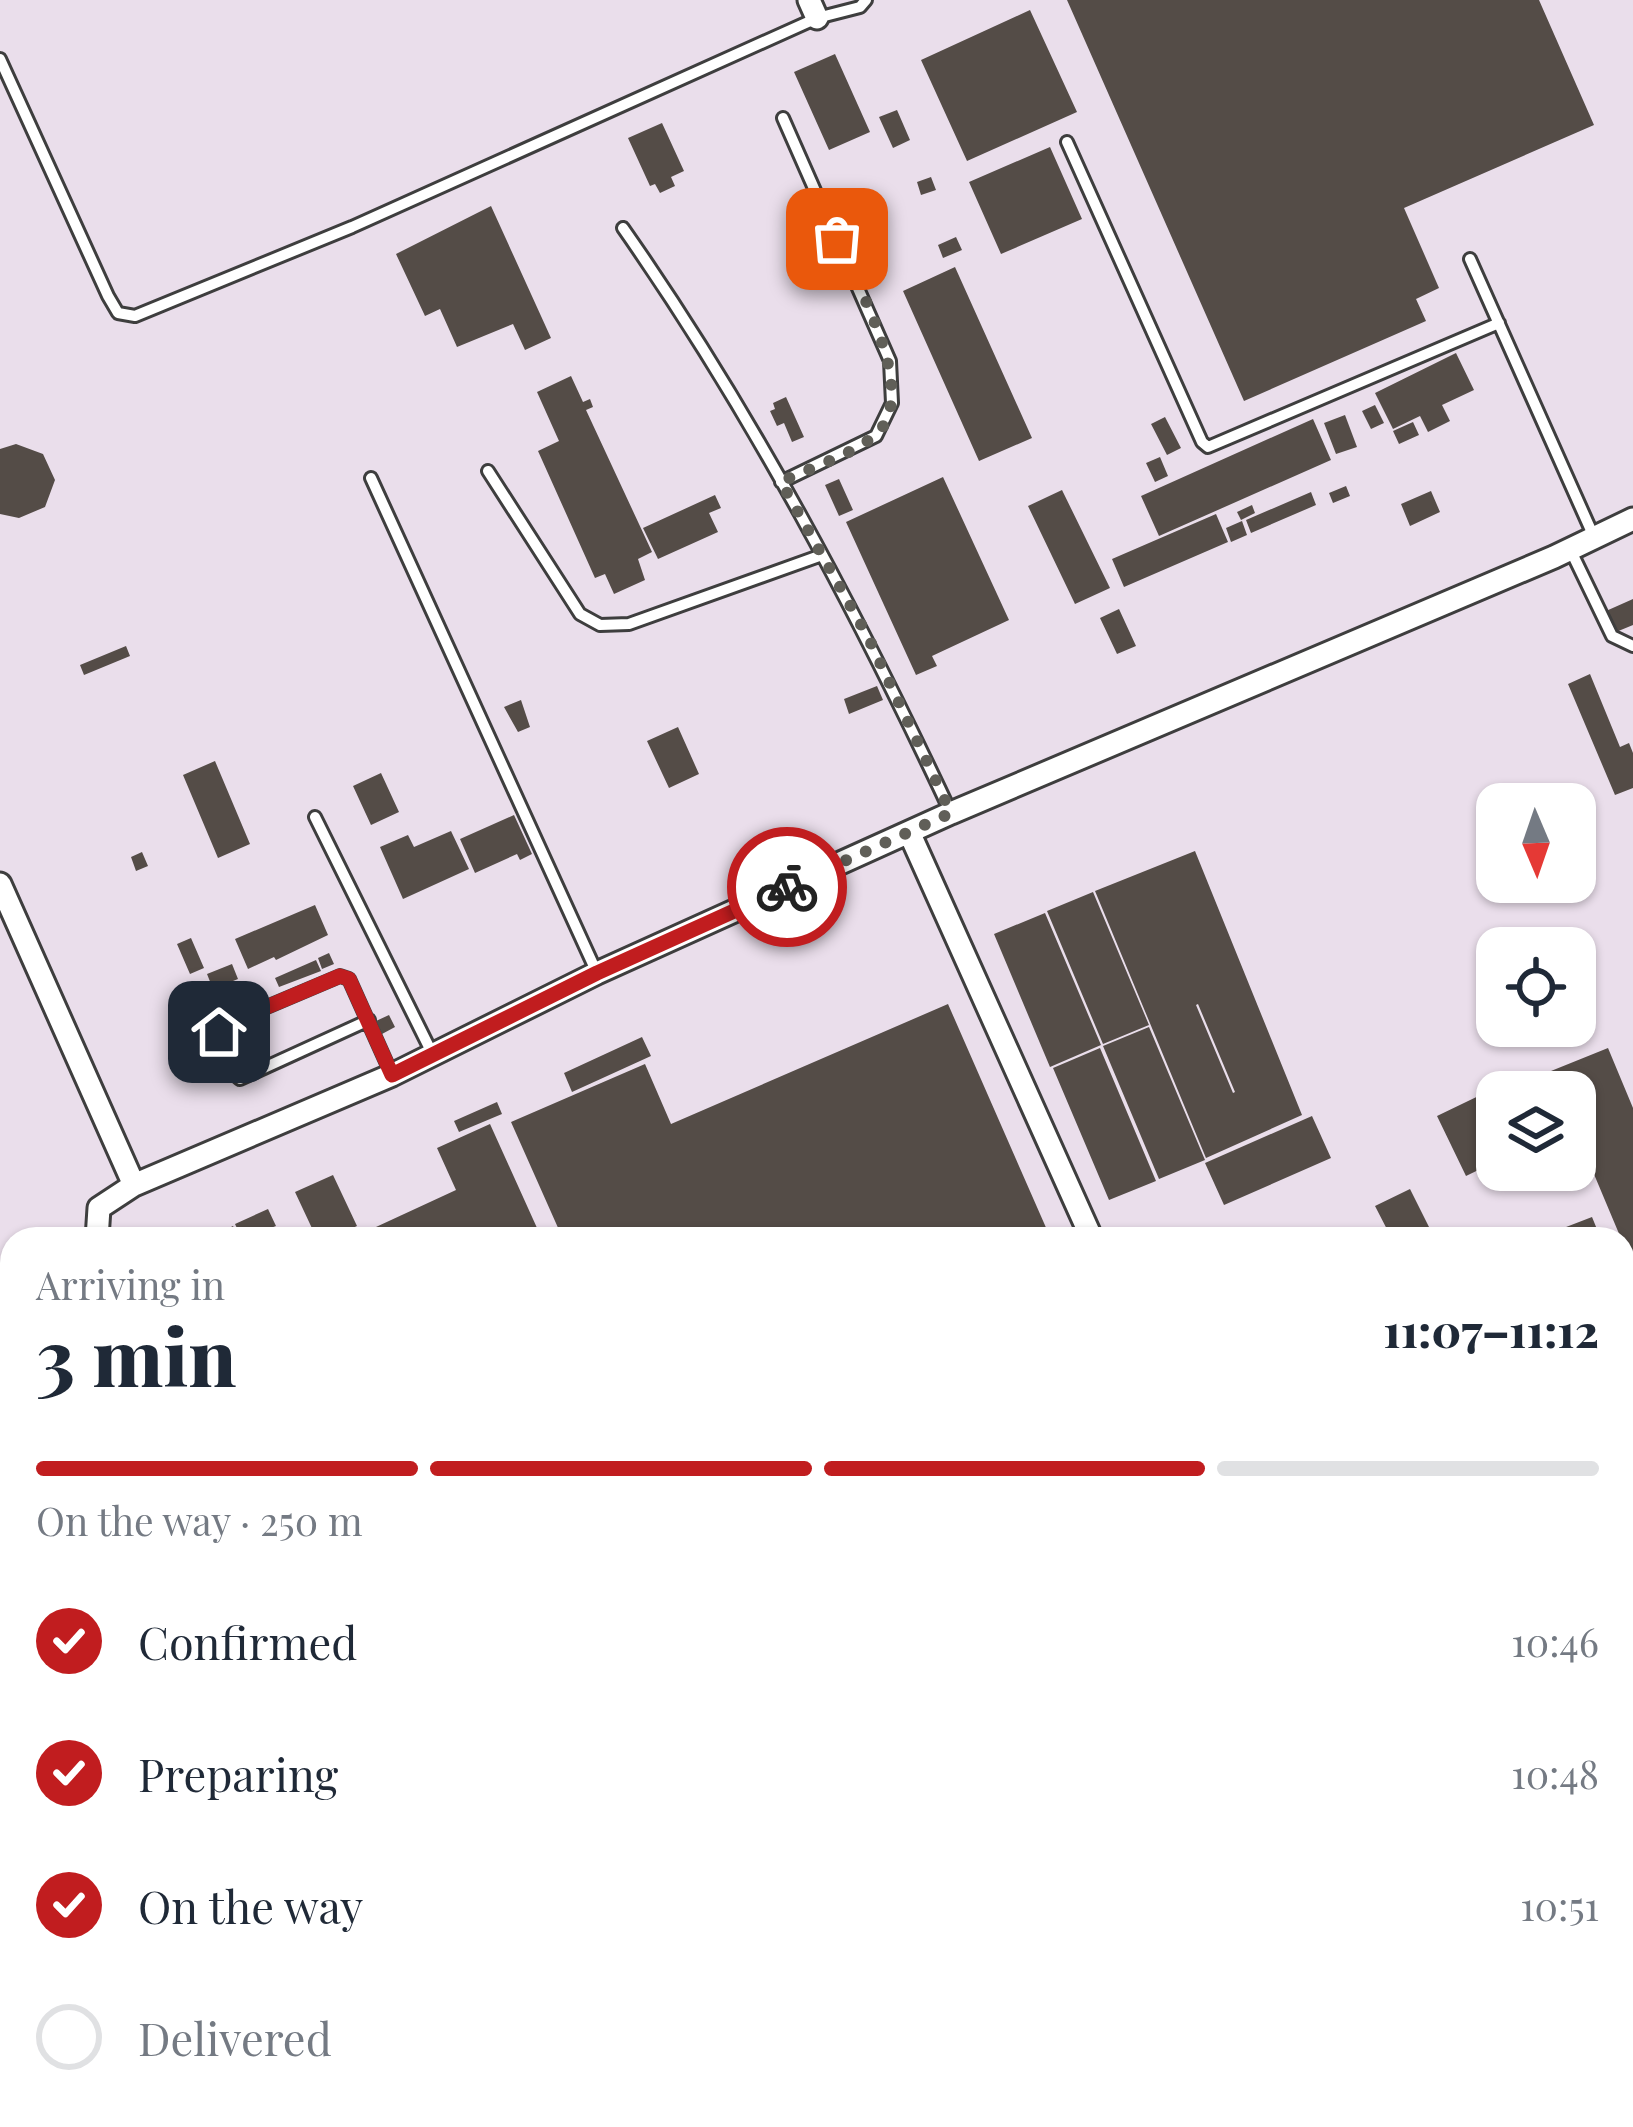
<!DOCTYPE html>
<html lang="en">
<head>
<meta charset="utf-8">
<style>
  :root { --surface:#fff; --page:#f2f2f3; --text:#1f2937; --muted:#747a83; --line:#e0e1e3; --accent:#c11d1f }
  body { margin:0; font-family:"Playfair Display",serif; background:var(--page); color:var(--text); height:100vh; display:flex; flex-direction:column; font-size:45px; white-space:nowrap }
  * { box-sizing:border-box; margin:0 }
  p { font-size:39px; color:var(--muted) }
  .icon { flex:none; width:66px; height:66px; fill:none; stroke:currentColor; stroke-width:2; stroke-linecap:round; stroke-linejoin:round }
  .map { position:relative; flex:1; overflow:hidden }
  .details { position:absolute; left:0px; top:1227px; width:1635px; height:900px; display:flex; flex-direction:column; background:var(--surface); border-radius:36px 36px 0 0; box-shadow:0 3px 9px #0004 }
  .details>* { flex:none }
  .needle { width:78px; rotate:178deg }
  .fabs { position:absolute; left:1476px; top:783px; display:grid; gap:24px }
  .fabs a { display:grid; place-items:center; width:120px; height:120px; border-radius:24px; background:var(--surface); box-shadow:0 3px 9px #0004; font-size:60px }
  .pin { position:absolute; display:grid; place-items:center; width:102px; height:102px; color:#fff; margin:-51px; border-radius:24px; box-shadow:0 6px 18px #0006 }
  .courier { position:absolute; display:grid; place-items:center; width:120px; height:120px; margin:-60px; border:9px solid #c11d1f; border-radius:50%; background:#fff; color:#222; box-shadow:0 3px 15px #0007 }
  .overview em { font-style:normal; font-weight:800 }
  .overview div { display:flex; flex-direction:column-reverse }
  .overview { display:flex; align-items:center; justify-content:space-between; height:204px; padding:0 36px }
  h1 { font-size:78px; font-weight:800; line-height:90px }
  .bar { display:grid; grid-template-columns:repeat(4,1fr); gap:18px 12px; align-content:center; height:144px; padding:0 36px }
  .bar i { height:15px; border-radius:9px; background:var(--line) }
  .bar .current { background:var(--accent) }
  .bar p { grid-column:span 4 }
  ol { padding:0 36px; list-style:none }
  li { display:flex; align-items:center; gap:36px; height:132px }
  li p { margin-inline-start:auto }
  li .icon { padding:12px; border-radius:50%; background:var(--accent); color:#fff; stroke-width:4 }
  li:last-child { color:var(--muted) }
  li i { width:66px; height:66px; border:6px solid var(--line); border-radius:50% }
  .map>svg:first-child { display:block }
  .industrial { fill:#eadeeb; fill-rule:evenodd }
  .building { fill:#544c47; fill-rule:evenodd }
  .lines { fill:none; stroke-linecap:round; stroke-linejoin:round }
  .lane-casing { stroke:#3e3e3e; stroke-width:16 }
  .street-casing { stroke:#3e3e3e; stroke-width:27 }
  .lane { stroke:#fff; stroke-width:10 }
  .street { stroke:#fff; stroke-width:21 }
  .done { stroke:#605f58; stroke-width:12; stroke-dasharray:0 21.6 }
  .route { stroke:#c11d1f; stroke-width:15 }
</style>
</head>
<body>
<div class="map">
<svg width="1633" height="2127" viewBox="0 0 1633 2127">
  <rect width="100%" height="100%" fill="#fffbe8"/>
  <!-- industrial -->
  <path class="industrial" d="M0,0H1633V2127H0ZM1497,804H1575V882H1497ZM1497,948H1575V1026H1497ZM1497,1092H1575V1170H1497ZM12,1239H1623V2115H12Z"/>
  <!-- building -->
  <path class="building" d="M1067,0H1539L1594,125L1404,208L1439,288L1416,299L1426,321L1244,401Z
    M1030,10L1077,112L967,161L921,60Z
    M835,54L870,132L829,150L794,72Z
    M897,110L910,140L893,148L879,117Z
    M662,123L684,171L671,177L675,186L660,193L655,184L650,186L628,138Z
    M1050,147L1082,219L1001,254L969,182Z
    M931,177L936,190L921,195L917,182Z
    M491,206L551,338L525,350L513,324L457,347L440,309L425,316L396,254Z
    M956,237L962,250L943,258L938,245Z
    M955,267L1032,438L979,461L903,291Z
    M1456,353L1474,390L1442,405L1450,421L1428,432L1420,416L1393,429L1375,393Z
    M571,376L583,402L590,399L593,407L586,410L652,552L638,559L645,580L614,594L605,574L595,578L538,451L559,441L537,392Z
    M786,397L804,437L792,442L784,423L777,426L770,411L775,409L773,403Z
    M1375,405L1384,423L1371,429L1362,411Z
    M1345,415L1357,447L1336,454L1324,423Z
    M1165,417L1181,448L1167,455L1151,424Z
    M1313,419L1331,460L1159,536L1141,496Z
    M1413,422L1419,435L1399,444L1393,431Z
    M16,444L43,454L55,480L45,507L19,518L0,514V449Z
    M1160,457L1168,476L1155,482L1146,463Z
    M943,477L1009,620L932,656L937,666L916,675L846,522Z
    M839,479L853,510L839,516L825,485Z
    M1346,486L1350,496L1333,503L1329,493Z
    M1062,490L1110,588L1075,604L1028,506Z
    M1431,491L1440,512L1410,526L1401,504Z
    M1311,492L1316,505L1251,533L1246,520Z
    M715,495L721,508L709,513L718,532L658,559L643,528Z
    M1252,505L1255,513L1241,520L1237,512Z
    M1216,514L1228,542L1124,587L1112,559Z
    M1242,521L1247,535L1231,542L1226,528Z
    M1633,599V625L1616,632L1606,611Z
    M1119,609L1136,646L1117,654L1100,618Z
    M126,646L130,656L84,675L80,665Z
    M1590,674L1620,747L1629,743L1633,753V788L1615,795L1568,684Z
    M877,686L883,700L849,714L844,699Z
    M521,700L530,727L518,732L504,707Z
    M678,727L699,774L669,788L647,741Z
    M215,761L250,844L218,858L183,775Z
    M381,773L399,812L371,825L353,786Z
    M514,815L532,854L520,860L517,854L475,873L460,839Z
    M451,831L469,869L403,899L380,847L408,835L414,847Z
    M1195,851L1302,1115L1206,1158L1095,891ZM1198,1004L1235,1092L1233,1093L1196,1005Z
    M142,852L148,866L136,871L131,857Z
    M1093,892L1149,1025L1103,1044L1047,911Z
    M315,905L328,935L276,960L274,957L248,969L235,939Z
    M1045,913L1101,1045L1050,1067L994,934Z
    M191,938L204,968L190,974L177,944Z
    M329,953L334,964L322,969L318,958Z
    M316,960L321,971L279,987L275,978Z
    M232,964L238,979L213,989L207,974Z
    M206,982L216,1000L201,1007L189,989Z
    M948,1004L1051,1239H563L511,1122L645,1064L671,1124Z
    M389,1015L395,1027L382,1034L376,1021Z
    M1149,1027L1205,1160L1159,1179L1103,1046Z
    M642,1037L651,1056L572,1092L564,1073Z
    M1100,1048L1156,1181L1109,1200L1053,1068Z
    M1608,1048L1633,1108V1267L1575,1129V1092H1560L1551,1071Z
    M1520,1076L1528,1092H1497V1161L1466,1176L1437,1116Z
    M497,1102L502,1114L459,1132L454,1121Z
    M1312,1116L1331,1158L1224,1205L1205,1163Z
    M490,1124L542,1239H350L456,1190L437,1148Z
    M333,1175L357,1226L329,1239H317L295,1192Z
    M1410,1189L1435,1239H1392L1375,1206Z
    M268,1209L276,1226L242,1239L235,1224Z
    M1592,1217L1601,1239H1535Z
    M233,1226L239,1239H207Z
    M299,1227L304,1239H288L286,1232Z
    M1633,1356V1383L1623,1362Z
    M1623,1367L1633,1387V1396L1627,1398Z
    M1623,1513L1633,1537V1596L1623,1573Z
    M1633,1624V1784L1623,1788V1628Z
    M1243,2115H1325L1298,2127H1249Z"/>
  <g class="lines">
    <defs>
      <path id="lane" d="M0,59L108,296L118,313L135,316L352,227L817,18L860,7L866,0
        M1067,142L1202,442L1208,447L1499,323
        M623,228C751,411 856,610 951,813
        M1470,259L1594,537
        M488,471L580,614L600,625L629,624L822,555
        M371,478L597,973
        M781,482L876,436L892,403L890,361L783,118
        M1570,549L1612,636L1633,646
        M315,817L433,1055
        M369,1020L240,1079L234,1074L219,1038L224,1025L340,976L349,979L392,1075"/>
      <path id="street" d="M809,0L817,18
        M909,832L1092,1239
        M0,884L134,1185L99,1208L97,1239
        M134,1185L392,1075L597,973L951,813L1554,557L1633,519
        M1623,1324L1633,1320
        M0,1555L12,1577
        M300,2115L306,2127
        M431,2115L437,2127"/>
    </defs>
    <!-- lane casing -->
    <use href="#lane" class="lane-casing"/>
    <!-- street casing -->
    <use href="#street" class="street-casing"/>
    <!-- lane -->
    <use href="#lane" class="lane"/>
    <!-- street -->
    <use href="#street" class="street"/>
  </g>
  <g class="lines">
    <!-- done -->
    <path class="done" d="M787,887L951,813L868,637L781,482C809,468 847,457 873,437C924,398 856,284 837,239"/>
    <!-- route -->
    <path class="route" d="M219,1032L224,1025L340,976L349,979L392,1075L597,973L787,887"/>
  </g>
</svg>
<div class="fabs">
<a><svg class="needle" viewBox="-14 -14 28 28"><path d="M0-13l5 13h-10z" fill="#e53935"/><path d="M0 13l5-13h-10z" fill="#747a83"/></svg></a>
<a><svg class="icon" aria-label="locate" viewBox="0 0 24 24"><circle cx="12" cy="12" r="6"/><path d="M12 2v4M12 18v4M2 12h4M18 12h4"/></svg></a>
<a><svg class="icon" aria-label="layers" viewBox="0 0 24 24"><path d="M12 4l9 5-9 5-9-5zM3 14l9 5 9-5"/></svg></a>
</div>
<div class="pin" style="left:837px;top:239px;background:#ea580c"><svg class="icon" aria-label="bag" viewBox="0 0 24 24"><path d="M5 8h14l-1 12H6zM9 8a3 3 0 0 1 6 0"/></svg></div>
<div class="pin" style="left:219px;top:1032px;background:#1f2937"><svg class="icon" aria-label="home" viewBox="0 0 24 24"><path d="M3 11l9-7 9 7M6 9v11h12V9"/></svg></div>
<div class="courier" style="left:787px;top:887px"><svg class="icon" aria-label="bike" viewBox="0 0 24 24"><circle cx="6" cy="16" r="4"/><circle cx="18" cy="16" r="4"/><path d="M6 16l4-8h5l3 8M10 8l3 8H6M13 5h3"/></svg></div>
<section class="details">
<div class="overview"><div><h1>3 min</h1><p>Arriving in</p></div><em>11:07–11:12</em></div>
<div class="bar"><i class="current"></i><i class="current"></i><i class="current"></i><i></i><p>On the way · 250 m</p></div>
<ol>
<li><svg class="icon" aria-label="check" viewBox="0 0 24 24"><path d="M5 12l5 5 9-10"/></svg>Confirmed<p>10:46</p></li>
<li><svg class="icon" aria-label="check" viewBox="0 0 24 24"><path d="M5 12l5 5 9-10"/></svg>Preparing<p>10:48</p></li>
<li><svg class="icon" aria-label="check" viewBox="0 0 24 24"><path d="M5 12l5 5 9-10"/></svg>On the way<p>10:51</p></li>
<li><i></i>Delivered</li>
</ol>
</section>
</div>
</body>
</html>
